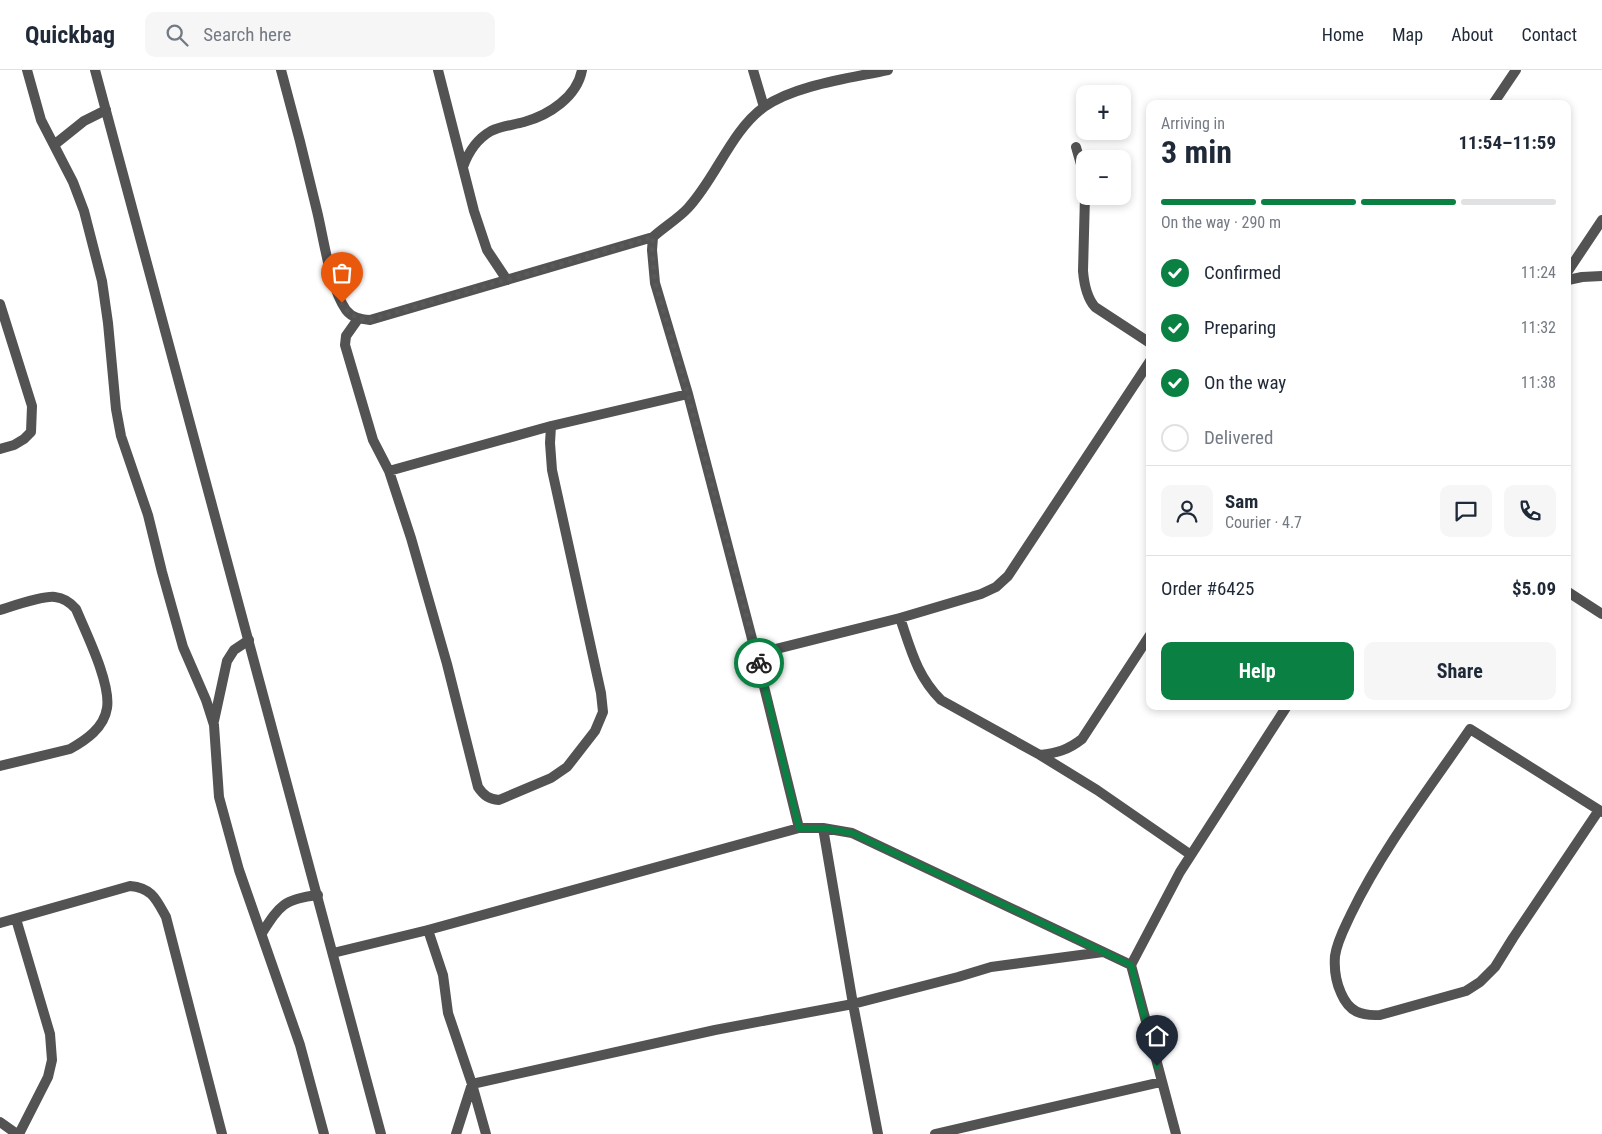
<!DOCTYPE html>
<html lang="en">
<head>
<meta charset="utf-8">
<style>
  :root { --surface:#fff; --page:#f6f6f7; --text:#1f2937; --muted:#747a83; --line:#e0e1e3; --accent:#0b8043 }
  body { margin:0; font-family:"Roboto Condensed",sans-serif; background:var(--page); color:var(--text); height:100vh; display:flex; flex-direction:column; font-size:19px; white-space:nowrap }
  * { box-sizing:border-box; margin:0 }
  p { font-size:16px; color:var(--muted) }
  .icon { flex:none; width:28px; height:28px; fill:none; stroke:currentColor; stroke-width:2; stroke-linecap:round; stroke-linejoin:round }
  .map { position:relative; flex:1; overflow:hidden }
  .side { position:absolute; left:1146px; top:30px; width:425px; height:610px; display:flex; flex-direction:column; background:var(--surface); border-radius:10px; box-shadow:0 2px 8px #0003 }
  .side>* { flex:none }
  .controls { position:absolute; left:1076px; top:15px; display:grid; gap:10px }
  .controls a { display:grid; place-items:center; width:55px; height:55px; border-radius:10px; background:var(--surface); box-shadow:0 2px 8px #0003; font-size:25px }
  .pin { position:absolute; display:grid; place-items:center; width:42px; height:42px; color:#fff; margin:-51px -21px; border-radius:50% 50% 50% 0; rotate:-45deg; box-shadow:0 0 5px #0007 }
  .pin .icon { rotate:45deg }
  .courier { position:absolute; display:grid; place-items:center; width:50px; height:50px; margin:-25px; border:4px solid #0b8043; border-radius:50%; background:#fff; color:#222; box-shadow:0 1px 6px #0007 }
  .head em { font-style:normal; font-weight:700 }
  .head div { display:flex; flex-direction:column-reverse }
  .head { display:flex; align-items:center; justify-content:space-between; height:85px; padding:0 15px }
  h1 { font-size:32px; font-weight:700; line-height:38px }
  .bar { display:grid; grid-template-columns:repeat(4,1fr); gap:8px 5px; align-content:center; height:60px; padding:0 15px }
  .bar i { height:6px; border-radius:4px; background:var(--line) }
  .bar .current { background:var(--accent) }
  .bar p { grid-column:span 4 }
  .line { display:flex; align-items:center; gap:12px; padding:0 15px; border-top:1px solid var(--line) }
  .line div { flex:1 }
  .round { display:grid; place-items:center; flex:none; width:52px; height:52px; border-radius:10px; background:var(--page) }
  ol { padding:0 15px; list-style:none }
  li { display:flex; align-items:center; gap:15px; height:55px }
  li p { margin-inline-start:auto }
  li .icon { padding:5px; border-radius:50%; background:var(--accent); color:#fff; stroke-width:4 }
  li:last-child { color:var(--muted) }
  li i { width:28px; height:28px; border:2px solid var(--line); border-radius:50% }
  .cta { display:flex; gap:10px; margin-top:auto; padding:10px 15px }
  .cta a { flex:1; height:58px; border-radius:10px; background:var(--accent); color:#fff; font-size:20px; font-weight:700; line-height:58px; text-align:center }
  .cta a+a { background:var(--page); color:var(--text) }
  header { display:flex; align-items:center; gap:30px; box-sizing:border-box; height:70px; padding:0 25px; background:var(--surface); border-bottom:1px solid var(--line) }
  header strong { font-size:24px }
  nav { display:flex; gap:28px; margin-inline-start:auto; font-size:18px }
  .search { width:350px; height:45px; background:var(--page); display:flex; align-items:center; gap:12px; box-sizing:border-box; padding:0 18px; border-radius:10px; color:var(--muted); font-size:19px }
  .map>svg:first-child { display:block }
  .lines { fill:none; stroke-linecap:round; stroke-linejoin:round }
  .minor { stroke:#535353; stroke-width:10 }
  .tertiary { stroke:#535353; stroke-width:10 }
  .done { stroke:#595959; stroke-width:5; stroke-dasharray:0 9 }
  .route { stroke:#0b8043; stroke-width:6 }
</style>
</head>
<body>
<header>
<strong>Quickbag</strong>
<div class="search"><svg class="icon" aria-label="search" viewBox="0 0 24 24"><circle cx="10" cy="10" r="6"/><path d="M15 15l6 6"/></svg>Search here</div>
<nav><a>Home</a><a>Map</a><a>About</a><a>Contact</a></nav>
</header>
<div class="map">
<svg width="1602" height="1064" viewBox="0 0 1602 1064">
  <rect width="100%" height="100%" fill="#fff"/>
  <g class="lines">
    <!-- minor -->
    <path class="minor" d="M27,0L41,50L73,112L84,141L102,211L108,253L116,339L121,366L148,445L162,502L183,577L206,630L214,655L219,727L239,800L300,975L324,1064
      M281,0C294,47 306,94 317,141C324,170 330,217 346,240C352,248 361,249 370,250L653,167
      M438,0L474,141L487,180L507,210
      M753,0L764,37
      M1493,34L1516,0
      M54,75L84,51L106,40
      M1076,77L1082,98L1085,123
      M463,97C468,83 477,69 491,61C501,56 513,55 524,52C549,45 577,27 582,0
      M1085,126L1083,201C1084,213 1087,228 1095,237L1150,273
      M1568,201L1602,150
      M1568,210L1582,207L1602,206
      M0,234L32,336L31,362L24,369L14,375L0,379
      M358,249L346,266L345,275L373,370L389,401L551,356L688,324
      M389,401L411,468L447,594L478,717C484,726 489,729 499,730L551,708L567,697L595,661L603,642L601,623L552,400L550,373L551,356
      M1568,522L1602,544
      M0,540C13,536 44,525 55,527C64,528 70,532 76,539C86,563 111,613 107,638C104,658 86,670 70,679L0,696
      M900,548C911,580 917,606 941,630L1040,685
      M1150,565L1082,669C1068,680 1057,683 1040,685L1097,720L1191,785
      M756,584L900,548L981,524L996,517L1008,506L1150,291
      M214,651L227,591L234,580L249,570
      M1599,740L1513,868L1495,897L1480,912L1466,921L1380,945C1361,946 1349,942 1341,923C1336,912 1334,899 1335,886C1337,871 1345,857 1351,844C1383,778 1429,719 1470,659L1602,742
      M799,758L756,584L688,324L655,213L652,180L653,167C664,157 679,148 688,138C716,108 731,61 764,37C795,15 851,8 888,0
      M823,758L853,934L878,1064
      M16,849L50,964L52,990L48,1007L19,1064
      M0,853L130,816C152,818 156,829 166,847L222,1064
      M428,860L443,905L448,943L472,1014L715,960L853,934L958,907L991,897L1103,882
      M262,863C280,835 284,829 318,825
      M333,883L428,860L799,758H823L852,763L1131,895L1180,802L1287,636
      M1131,895L1176,1064
      M0,1052L17,1064
      M456,1064L472,1014L486,1064
      M935,1064L1161,1012"/>
    <!-- tertiary -->
    <path class="tertiary" d="M95,0L381,1064"/>
  </g>
  <g class="lines">
    <!-- done -->
    <path class="done" d="M342,233C349,245 356,249 370,250L653,167L652,180L655,213L688,324L759,593"/>
    <!-- route -->
    <path class="route" d="M759,593L799,758H823L852,763L1131,895L1157,996"/>
  </g>
</svg>
<div class="controls">
<a>+</a>
<a>−</a>
</div>
<div class="pin" style="left:342px;top:233px;background:#ea580c"><svg class="icon" aria-label="bag" viewBox="0 0 24 24"><path d="M5 8h14l-1 12H6zM9 8a3 3 0 0 1 6 0"/></svg></div>
<div class="pin" style="left:1157px;top:996px;background:#1f2937"><svg class="icon" aria-label="home" viewBox="0 0 24 24"><path d="M3 11l9-7 9 7M6 9v11h12V9"/></svg></div>
<div class="courier" style="left:759px;top:593px"><svg class="icon" aria-label="bike" viewBox="0 0 24 24"><circle cx="6" cy="16" r="4"/><circle cx="18" cy="16" r="4"/><path d="M6 16l4-8h5l3 8M10 8l3 8H6M13 5h3"/></svg></div>
<section class="side">
<div class="head"><div><h1>3 min</h1><p>Arriving in</p></div><em>11:54–11:59</em></div>
<div class="bar"><i class="current"></i><i class="current"></i><i class="current"></i><i></i><p>On the way · 290 m</p></div>
<ol>
<li><svg class="icon" aria-label="check" viewBox="0 0 24 24"><path d="M5 12l5 5 9-10"/></svg>Confirmed<p>11:24</p></li>
<li><svg class="icon" aria-label="check" viewBox="0 0 24 24"><path d="M5 12l5 5 9-10"/></svg>Preparing<p>11:32</p></li>
<li><svg class="icon" aria-label="check" viewBox="0 0 24 24"><path d="M5 12l5 5 9-10"/></svg>On the way<p>11:38</p></li>
<li><i></i>Delivered</li>
</ol>
<div class="line" style="height:90px"><a class="round"><svg class="icon" aria-label="person" viewBox="0 0 24 24"><circle cx="12" cy="8" r="4"/><path d="M4 21q1-7 8-7t8 7"/></svg></a><div><b>Sam</b><p>Courier · 4.7</p></div><a class="round"><svg class="icon" aria-label="chat" viewBox="0 0 24 24"><path d="M4 5h16v11H9l-5 4z"/></svg></a><a class="round"><svg class="icon" aria-label="phone" viewBox="0 0 24 24"><path d="M5 4h4l2 5-3 2q2 4 5 5l2-3 5 2v4C11 20 4 13 5 4z"/></svg></a></div>
<div class="line" style="height:65px"><div>Order #6425</div><b>$5.09</b></div>
<div class="cta"><a>Help</a><a>Share</a></div>
</section>
</div>
</body>
</html>
